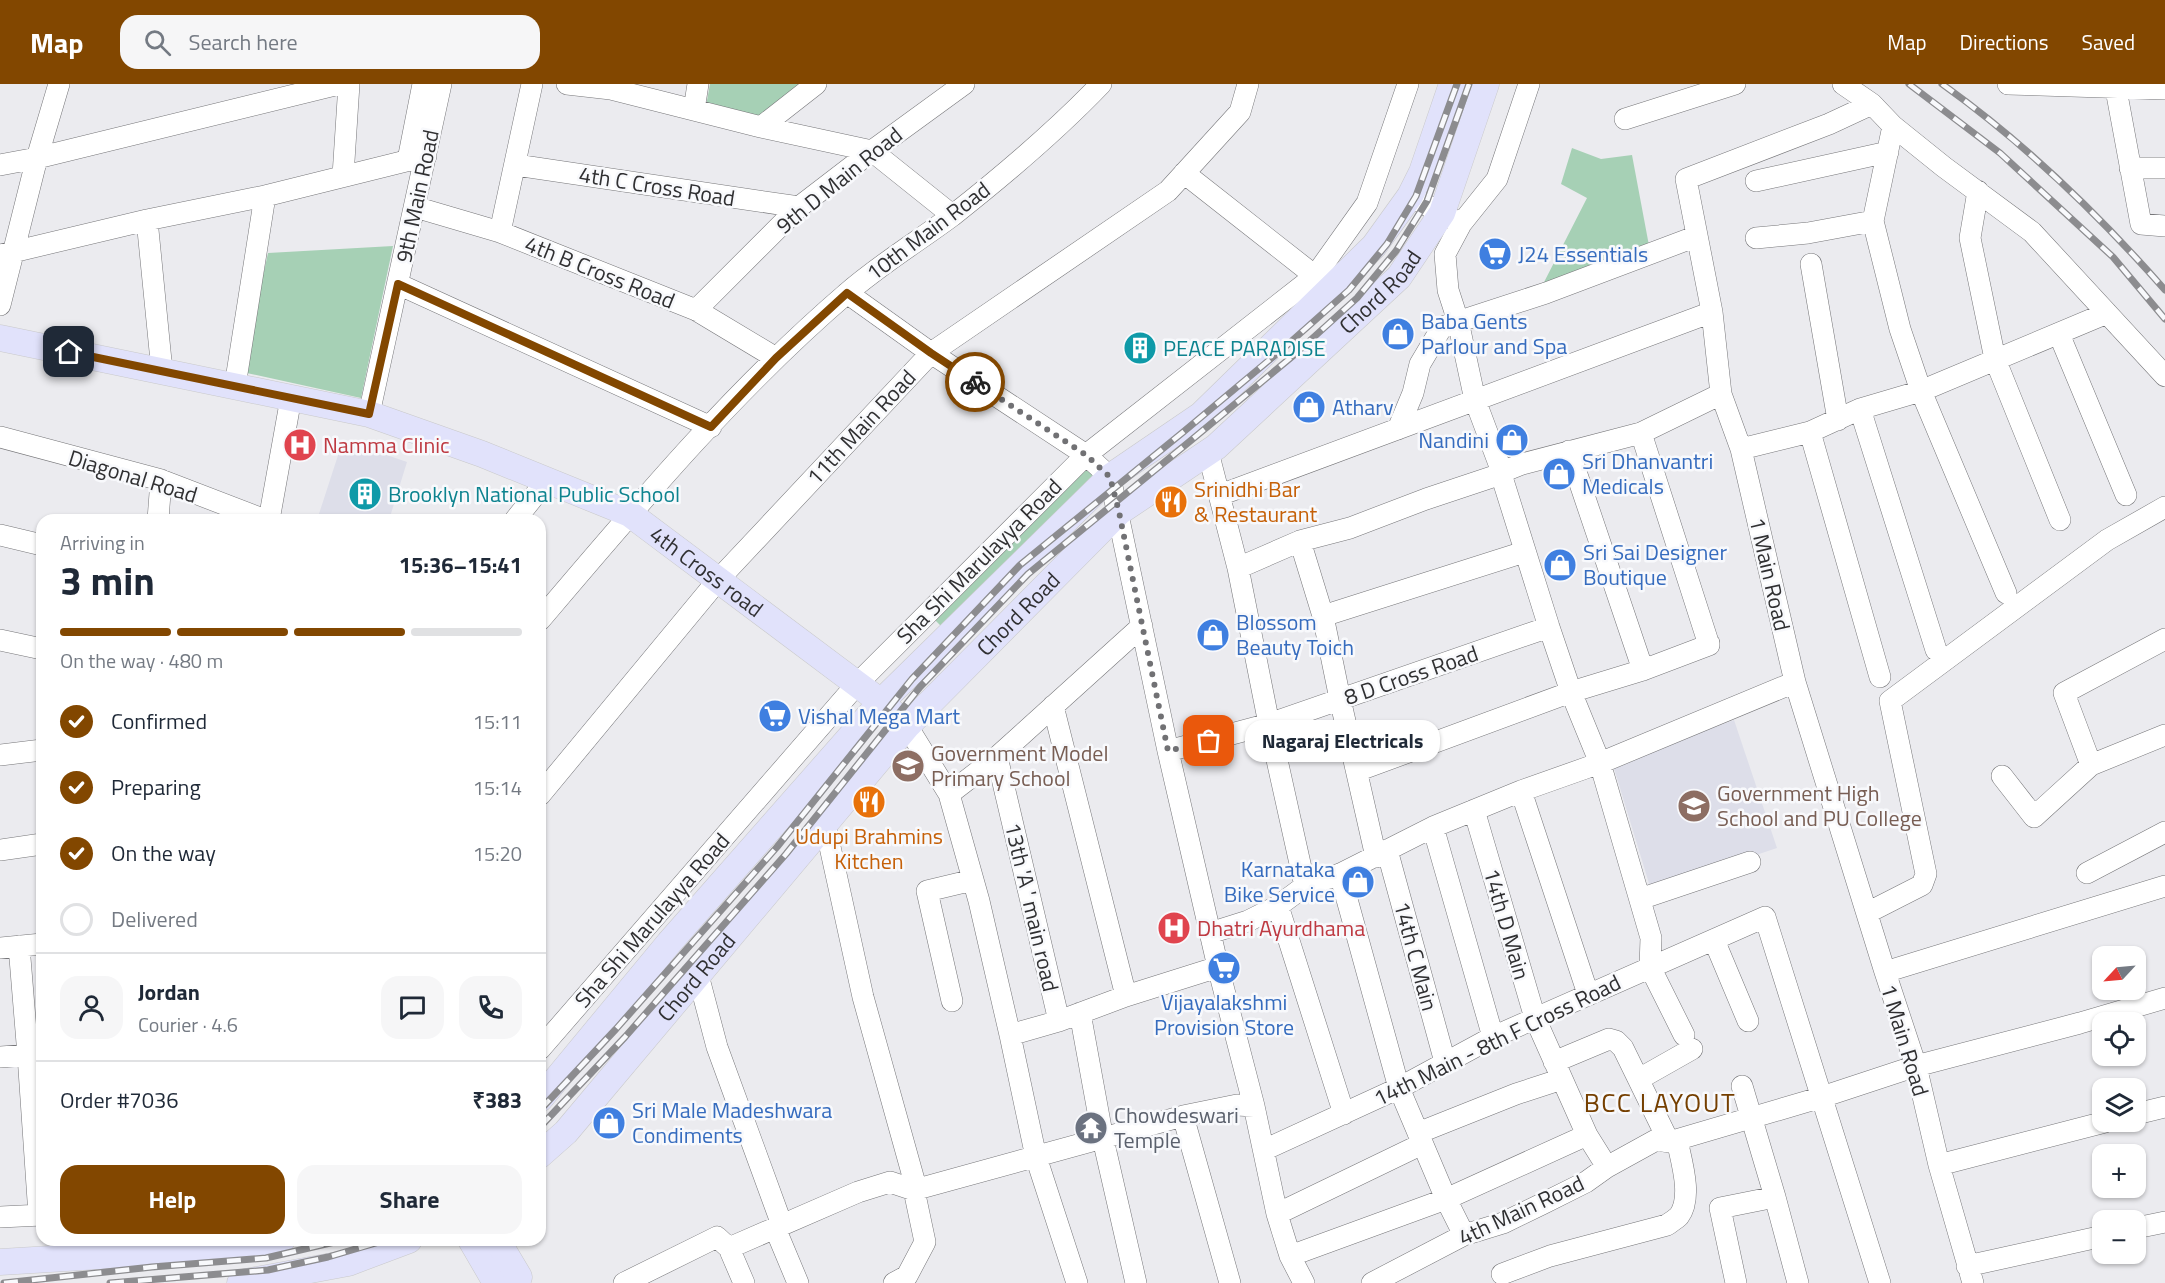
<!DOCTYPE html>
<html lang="en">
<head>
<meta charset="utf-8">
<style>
  :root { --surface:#fff; --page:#f6f6f7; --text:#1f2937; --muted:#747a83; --line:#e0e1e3; --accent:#824700 }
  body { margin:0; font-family:"Titillium Web",sans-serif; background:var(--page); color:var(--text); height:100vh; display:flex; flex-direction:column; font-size:22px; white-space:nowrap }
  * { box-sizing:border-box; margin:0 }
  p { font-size:20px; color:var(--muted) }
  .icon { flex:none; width:33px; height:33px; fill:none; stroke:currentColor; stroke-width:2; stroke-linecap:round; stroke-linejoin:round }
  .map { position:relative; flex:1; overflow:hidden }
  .panel { position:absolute; left:36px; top:430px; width:510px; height:732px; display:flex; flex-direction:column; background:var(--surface); border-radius:18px; box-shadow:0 2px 4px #0004 }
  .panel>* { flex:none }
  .needle { width:39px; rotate:244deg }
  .fabs { position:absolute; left:2092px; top:862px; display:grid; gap:12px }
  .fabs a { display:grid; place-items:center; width:54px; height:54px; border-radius:12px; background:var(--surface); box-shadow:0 2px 4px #0004; font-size:30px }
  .pin { position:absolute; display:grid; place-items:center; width:51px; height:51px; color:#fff; margin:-26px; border-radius:12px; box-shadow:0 3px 9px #0006 }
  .courier { position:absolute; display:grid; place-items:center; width:60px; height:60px; margin:-30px; border:4px solid #824700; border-radius:50%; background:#fff; color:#222; box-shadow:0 2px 8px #0007 }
  .bubble { position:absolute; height:42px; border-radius:18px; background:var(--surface); box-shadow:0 2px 4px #0004; font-size:20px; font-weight:700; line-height:42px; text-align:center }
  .overview em { font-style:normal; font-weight:700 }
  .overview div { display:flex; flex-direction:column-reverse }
  .overview { display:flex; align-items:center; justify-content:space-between; height:102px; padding:0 24px }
  h1 { font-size:39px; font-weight:700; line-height:45px }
  .bar { display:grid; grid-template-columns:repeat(4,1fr); gap:9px 6px; align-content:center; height:72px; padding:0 24px }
  .bar i { height:8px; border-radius:4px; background:var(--line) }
  .bar .active { background:var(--accent) }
  .bar p { grid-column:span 4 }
  .line { display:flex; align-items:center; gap:15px; padding:0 24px; border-top:2px solid var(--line) }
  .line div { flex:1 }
  .round { display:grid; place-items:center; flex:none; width:63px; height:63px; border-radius:18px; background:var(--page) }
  ol { padding:0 24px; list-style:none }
  li { display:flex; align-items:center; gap:18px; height:66px }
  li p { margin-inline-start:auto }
  li .icon { padding:6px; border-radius:50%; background:var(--accent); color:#fff; stroke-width:4 }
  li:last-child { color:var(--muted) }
  li i { width:33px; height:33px; border:3px solid var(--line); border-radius:50% }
  .cta { display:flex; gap:12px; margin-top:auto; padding:12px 24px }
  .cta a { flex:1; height:69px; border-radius:18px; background:var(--accent); color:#fff; font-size:24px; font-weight:700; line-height:69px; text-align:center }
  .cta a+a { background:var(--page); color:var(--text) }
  header { display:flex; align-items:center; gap:36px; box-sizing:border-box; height:84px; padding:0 30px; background:var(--accent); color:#fff }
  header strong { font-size:28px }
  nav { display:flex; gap:33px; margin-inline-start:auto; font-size:21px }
  .search { width:420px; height:54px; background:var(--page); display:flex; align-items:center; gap:15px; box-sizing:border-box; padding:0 21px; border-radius:18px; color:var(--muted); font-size:22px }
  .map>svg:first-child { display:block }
  .built { fill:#dddee9 }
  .green { fill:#a6d0b5 }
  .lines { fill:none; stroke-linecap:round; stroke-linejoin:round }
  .minor-casing { stroke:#767679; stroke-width:22 }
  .major-casing { stroke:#c9c9ca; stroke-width:27 }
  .minor { stroke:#fff; stroke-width:21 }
  .major { stroke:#e1e2fb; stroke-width:26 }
  .rail-casing { stroke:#8c8c8f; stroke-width:7 }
  .rail { stroke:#f8f9fc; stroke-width:4.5; stroke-dasharray:14; stroke-linecap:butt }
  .done { stroke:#717174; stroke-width:6; stroke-dasharray:0 10.8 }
  .route { stroke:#824700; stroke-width:8 }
  .labels { text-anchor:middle; stroke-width:5; stroke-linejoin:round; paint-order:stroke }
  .street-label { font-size:22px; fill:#303032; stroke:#f8f9fc }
  .shop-label { font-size:22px; fill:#366cbe; stroke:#f8f9fc; text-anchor:start }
  .culture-label { font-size:22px; fill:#0d838f; stroke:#f8f9fc; text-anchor:start }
  .health-label { font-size:22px; fill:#be3a42; stroke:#f8f9fc; text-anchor:start }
  .food-label { font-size:22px; fill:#c56008; stroke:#f8f9fc; text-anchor:start }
  .education-label { font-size:22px; fill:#785e54; stroke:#f8f9fc; text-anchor:start }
  .worship-label { font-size:22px; fill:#5b616d; stroke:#f8f9fc; text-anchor:start }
  .quarter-label { font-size:26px; letter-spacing:1.5px; fill:#753f00; stroke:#f8f9fc }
</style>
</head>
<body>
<header>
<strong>Map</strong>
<div class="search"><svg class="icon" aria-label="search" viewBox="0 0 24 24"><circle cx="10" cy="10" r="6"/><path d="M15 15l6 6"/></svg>Search here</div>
<nav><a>Map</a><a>Directions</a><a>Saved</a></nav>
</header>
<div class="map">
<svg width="2165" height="1199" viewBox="0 0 2165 1199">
  <rect width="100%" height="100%" fill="#ebebef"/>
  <!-- built -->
  <path class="built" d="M343,356L407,378L389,436H317Z
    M1734,636L1777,764L1651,806L1613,681Z"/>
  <!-- green -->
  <path class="green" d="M710,0H811L757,39L706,22Z
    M1572,64L1601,75L1632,71L1650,167L1539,208L1587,114L1561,100Z
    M393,162L361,314L242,288L268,169Z
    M1087,378L1102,393L946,547L931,532Z"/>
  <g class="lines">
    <defs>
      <path id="minor" d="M567,0L611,5L761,43L872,67L952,131
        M1843,0L1872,20L1893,42L1944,83L2032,148L2165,292
        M2008,0L2165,5
        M2115,0L2141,140L2165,142
        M694,26L698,0
        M1625,35L1735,0
        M1893,42L1873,137L1900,245L1921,307L2006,509
        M761,43L816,0
        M408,76L423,0
        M0,81L37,74L339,0
        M516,81L799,123
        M2130,84H2165
        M1184,89L1315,192
        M343,92L349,0
        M1756,97L1888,68
        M1978,107L1970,154L1995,275L2060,436
        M1410,112L1461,140L1445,170L1448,206L1458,237L1475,316L1502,388L1522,380L1641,349L1721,310L1741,365L1795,598L1885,888L1916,982L1939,1081L1973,1199
        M415,123L500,148L696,226L776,274
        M147,136L162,287
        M1461,140L1497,95L1529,0
        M500,148L532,0
        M1756,154L1808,149L1873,137
        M0,171L147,136L265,112L426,72
        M1811,180L1838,336
        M398,200L711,343
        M847,209L931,269L1086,371L1110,393L1168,667L1218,883L1254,1022L1277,1130L1290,1172L1304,1199
        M0,221L37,74L59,0
        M696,226L799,123L872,67L964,0
        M1712,228L1721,310
        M2059,250L2126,411
        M235,302L265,112
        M1860,325L1936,566
        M369,330L441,0
        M1398,345L1413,309L1420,280L1442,243L1546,209L1697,152
        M1810,348L1880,593
        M1641,349L1709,561
        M0,353L161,396L265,436
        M1741,365L1810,348L1860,325L1921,307L2107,229
        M1569,367L1643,586
        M1208,368L1238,484L1269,640L1305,802
        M1502,388L1501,390L1549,543L1571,608L1600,679L1651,854L1650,883L1684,951
        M1220,411L1712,228L1686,95L1829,40L1872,20
        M158,436L161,396
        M269,436L291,314
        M515,436L547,396
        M0,451L42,461
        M1300,457L1323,532L1524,468
        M1238,484L1300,457L1350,444L1426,415L1501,390
        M1323,532L1340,615L1376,773
        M540,536C636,423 733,307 846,210C879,181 917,158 952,132C1004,91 1055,48 1101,0
        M2165,555L2064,609L2091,681L2165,651
        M0,556L42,565
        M1053,622L1126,912
        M907,642L949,710L979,817L1010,951L1036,1073L1077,1199
        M1168,667L1269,640L1549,543
        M0,671L42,666
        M997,673L1059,937
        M1357,687L1571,608L1643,586L1709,561V559
        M2002,692L2034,733L2091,681
        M1521,707L1588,910
        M949,710L997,673L1142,542
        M540,711L718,496L931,269L1168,107L1240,28L1248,0
        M1474,726L1535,934L1587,1051L1607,1083
        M825,740L863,913L914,1096V1106L925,1158L907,1192L894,1199
        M1433,743L1493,953
        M0,766L42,760
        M1387,766L1445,978
        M2087,789L2165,748
        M1340,790L1399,1004L1446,1115L1464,1151
        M1640,815L1750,778
        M1278,822L1344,1030
        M1867,829L1922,801L1926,790L1890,617L2107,456L2165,423
        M1210,849L1248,837L1278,822L1305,802L1340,790L1433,743L1521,707L1600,679L1795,598
        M1714,856L1748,937
        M19,862L28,971L39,1131
        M0,864L42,860
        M1885,888L2165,802
        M698,891L717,963L782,1141
        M952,917L927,807L973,796
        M1080,929L1103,1055L1136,1199
        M1010,951L1059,937L1126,912L1218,883
        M540,965L857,600L1086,371L1315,192L1367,119L1408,0
        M0,973L41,970
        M1554,978L1609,955L1616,957L1623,964L1669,1058
        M1639,995L1692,965
        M1742,1002L1775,1113L1798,1199
        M2136,1030L2165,1023
        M1183,1032L1230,1199
        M1418,1049L1516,1010L1562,995
        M1264,1066L1399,1004L1493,953L1765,833L1880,1199
        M1939,1081L2105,1038
        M1277,1130L1422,1060
        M0,1133L42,1131
        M775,1144L798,1199
        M2136,1144L2165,1138
        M729,1164L744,1199
        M1290,1172L1446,1115L1587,1051
        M1967,1182L2103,1152
        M1502,1190L1550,1172L1667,1141C1671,1138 1676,1135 1679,1132C1693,1113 1681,1076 1677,1056
        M624,1199L717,1153L729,1164L858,1108L890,1098L914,1106L1183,1032L1237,1021L1254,1022
        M1372,1199L1464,1151L1503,1139L1542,1120L1586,1098L1607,1083L1656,1056L1669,1058L1822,1013L1916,982L2080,939L2165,914
        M1736,1199L1720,1124L1775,1113"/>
      <g id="major">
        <path id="s1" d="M0,254L369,330L482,370L630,430L881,618L893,629"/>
        <path d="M540,1015L669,859L881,618L1110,393L1201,331L1374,162L1410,112L1422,88L1452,0"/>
        <path id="s2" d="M540,1071L566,1048L908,641L1119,428L1216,363L1399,193L1442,129L1486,0"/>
        <path d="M471,1156L496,1199"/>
        <path d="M497,1156L519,1193L517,1199"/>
        <path d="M0,1178L250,1163L282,1156"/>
        <path d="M240,1199L348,1179L409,1156"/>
      </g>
    </defs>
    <!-- minor casing -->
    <use href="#minor" class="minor-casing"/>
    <!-- major casing -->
    <use href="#major" class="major-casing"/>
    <!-- minor -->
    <use href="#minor" class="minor"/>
    <!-- major -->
    <use href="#major" class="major"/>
    <defs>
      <path id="rail" d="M1909,0L2000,69L2113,173L2165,235
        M1942,0C2022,57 2100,132 2165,206
        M540,1026L616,945L777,763L912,595L1020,481L1182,349L1286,262L1349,206L1387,160L1416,112L1457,0
        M540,1043L625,953L786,770L920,603L1028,490L1189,358L1294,271L1357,214L1396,167L1427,117L1469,0
        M4,1199L152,1183L266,1174L343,1156
        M110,1199L268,1186L328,1173L386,1156"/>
    </defs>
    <!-- rail casing -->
    <use href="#rail" class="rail-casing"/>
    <!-- rail -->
    <use href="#rail" class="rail"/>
  </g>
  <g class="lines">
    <!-- done -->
    <path class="done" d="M975,298L1086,371L1110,393L1119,428L1168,667L1209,657"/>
    <!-- route -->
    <path class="route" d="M69,268L369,330L398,200L711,343L776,274L847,209L931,269L975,298"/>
  </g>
  <!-- icons -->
  <defs>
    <symbol id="supermarket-disc" viewBox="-11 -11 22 22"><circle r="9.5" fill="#3f7fe0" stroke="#f8f9fc"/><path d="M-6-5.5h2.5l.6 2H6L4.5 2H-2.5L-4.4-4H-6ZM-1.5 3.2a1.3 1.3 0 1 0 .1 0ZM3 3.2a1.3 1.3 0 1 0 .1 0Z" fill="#fff"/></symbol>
    <symbol id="shop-disc" viewBox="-11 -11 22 22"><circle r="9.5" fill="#3f7fe0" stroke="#f8f9fc"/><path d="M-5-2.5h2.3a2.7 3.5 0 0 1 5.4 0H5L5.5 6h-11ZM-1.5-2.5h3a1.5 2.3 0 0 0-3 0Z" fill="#fff"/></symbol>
    <symbol id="building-disc" viewBox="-11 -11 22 22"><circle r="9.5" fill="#0f9aa8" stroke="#f8f9fc"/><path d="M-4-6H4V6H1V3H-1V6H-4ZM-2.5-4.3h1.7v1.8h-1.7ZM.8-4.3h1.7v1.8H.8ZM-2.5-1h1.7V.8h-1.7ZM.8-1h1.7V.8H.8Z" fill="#fff"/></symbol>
    <symbol id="hospital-disc" viewBox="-11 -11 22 22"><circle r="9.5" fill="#e0444e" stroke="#f8f9fc"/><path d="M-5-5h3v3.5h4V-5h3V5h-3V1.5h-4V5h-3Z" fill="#fff"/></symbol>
    <symbol id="restaurant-disc" viewBox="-11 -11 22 22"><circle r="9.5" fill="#e8710a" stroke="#f8f9fc"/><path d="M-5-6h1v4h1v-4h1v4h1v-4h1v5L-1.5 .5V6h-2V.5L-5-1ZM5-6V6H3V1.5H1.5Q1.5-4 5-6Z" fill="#fff"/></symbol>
    <symbol id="school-disc" viewBox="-11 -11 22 22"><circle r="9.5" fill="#8d6e63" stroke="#f8f9fc"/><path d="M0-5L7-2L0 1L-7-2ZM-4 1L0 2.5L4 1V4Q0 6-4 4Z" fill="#fff"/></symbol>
    <symbol id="temple-disc" viewBox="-11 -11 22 22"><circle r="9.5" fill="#6b7280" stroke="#f8f9fc"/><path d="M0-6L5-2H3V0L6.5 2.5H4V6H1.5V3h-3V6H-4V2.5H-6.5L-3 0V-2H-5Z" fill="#fff"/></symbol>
  </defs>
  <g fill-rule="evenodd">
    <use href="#supermarket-disc" x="1476" y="151" width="38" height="38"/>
    <use href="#shop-disc" x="1379" y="231" width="38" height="38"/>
    <use href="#building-disc" x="1121" y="245" width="38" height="38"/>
    <use href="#shop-disc" x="1290" y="304" width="38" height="38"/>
    <use href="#shop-disc" x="1493" y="337" width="38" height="38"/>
    <use href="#hospital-disc" x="281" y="342" width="38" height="38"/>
    <use href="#shop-disc" x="1540" y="371" width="38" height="38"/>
    <use href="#building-disc" x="346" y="391" width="38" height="38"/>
    <use href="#restaurant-disc" x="1152" y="399" width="38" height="38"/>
    <use href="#shop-disc" x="1541" y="462" width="38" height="38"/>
    <use href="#shop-disc" x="1194" y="532" width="38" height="38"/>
    <use href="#supermarket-disc" x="756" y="613" width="38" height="38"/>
    <use href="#school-disc" x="889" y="663" width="38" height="38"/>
    <use href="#restaurant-disc" x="850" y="699" width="38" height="38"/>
    <use href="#school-disc" x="1675" y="703" width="38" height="38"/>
    <use href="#shop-disc" x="1339" y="779" width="38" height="38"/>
    <use href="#hospital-disc" x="1155" y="825" width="38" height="38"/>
    <use href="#supermarket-disc" x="1205" y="865" width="38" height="38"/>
    <use href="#shop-disc" x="590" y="1020" width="38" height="38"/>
    <use href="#temple-disc" x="1072" y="1025" width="38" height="38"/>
  </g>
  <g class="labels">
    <!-- street labels -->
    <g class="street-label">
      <text transform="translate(839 96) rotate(-39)" y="8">9th D Main Road</text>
      <text transform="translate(657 102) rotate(9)" y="8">4th C Cross Road</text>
      <text transform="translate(417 112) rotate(-78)" y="8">9th Main Road</text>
      <text transform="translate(928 147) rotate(-37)" y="8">10th Main Road</text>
      <text transform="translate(600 188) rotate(22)" y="8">4th B Cross Road</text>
      <text dy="8" stroke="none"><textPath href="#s2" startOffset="1209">Chord Road</textPath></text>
      <text transform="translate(861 343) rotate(-47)" y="8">11th Main Road</text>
      <text transform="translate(133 392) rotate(17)" y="8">Diagonal Road</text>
      <text transform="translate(979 477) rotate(-45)" y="8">Sha Shi Marulayya Road</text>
      <text dy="8" stroke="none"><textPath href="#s1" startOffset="752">4th Cross road</textPath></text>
      <text transform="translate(1770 490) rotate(77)" y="8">1 Main Road</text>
      <text dy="8" stroke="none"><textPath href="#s2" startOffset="723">Chord Road</textPath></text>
      <text transform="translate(1411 591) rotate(-19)" y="8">8 D Cross Road</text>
      <text transform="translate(1032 823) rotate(77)" y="8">13th 'A ' main road</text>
      <text transform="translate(652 836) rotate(-49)" y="8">Sha Shi Marulayya Road</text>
      <text transform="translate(1507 840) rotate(74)" y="8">14th D Main</text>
      <text transform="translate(1416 872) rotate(75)" y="8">14th C Main</text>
      <text dy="8" stroke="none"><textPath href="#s2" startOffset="237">Chord Road</textPath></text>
      <text transform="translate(1497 956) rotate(-26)" y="8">14th Main - 8th F Cross Road</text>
      <text transform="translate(1905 956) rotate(73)" y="8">1 Main Road</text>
      <text transform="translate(1521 1126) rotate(-25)" y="8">4th Main Road</text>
    </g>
    <!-- shop labels -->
    <g class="shop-label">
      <text x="1518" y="178">J24 Essentials</text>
      <text x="1421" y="245">Baba Gents<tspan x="1421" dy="25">Parlour and Spa</tspan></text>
      <text x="1332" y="331">Atharv</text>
      <text x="1489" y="364" text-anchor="end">Nandini</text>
      <text x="1582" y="385">Sri Dhanvantri<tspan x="1582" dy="25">Medicals</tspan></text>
      <text x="1583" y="476">Sri Sai Designer<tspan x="1583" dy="25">Boutique</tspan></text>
      <text x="1236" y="546">Blossom<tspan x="1236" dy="25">Beauty Toich</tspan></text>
      <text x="798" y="640">Vishal Mega Mart</text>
      <text x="1335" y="793" text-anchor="end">Karnataka<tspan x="1335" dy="25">Bike Service</tspan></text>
      <text x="1224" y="926" text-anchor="middle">Vijayalakshmi<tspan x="1224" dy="25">Provision Store</tspan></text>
      <text x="632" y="1034">Sri Male Madeshwara<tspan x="632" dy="25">Condiments</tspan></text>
    </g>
    <!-- culture labels -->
    <g class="culture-label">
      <text x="1163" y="272">PEACE PARADISE</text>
      <text x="388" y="418">Brooklyn National Public School</text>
    </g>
    <!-- health labels -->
    <g class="health-label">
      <text x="323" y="369">Namma Clinic</text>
      <text x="1197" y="852">Dhatri Ayurdhama</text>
    </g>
    <!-- food labels -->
    <g class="food-label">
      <text x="1194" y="413">Srinidhi Bar<tspan x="1194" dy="25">&amp; Restaurant</tspan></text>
      <text x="869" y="760" text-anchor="middle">Udupi Brahmins<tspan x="869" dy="25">Kitchen</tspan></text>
    </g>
    <!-- education labels -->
    <g class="education-label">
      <text x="931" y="677">Government Model<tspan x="931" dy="25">Primary School</tspan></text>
      <text x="1717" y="717">Government High<tspan x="1717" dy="25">School and PU College</tspan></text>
    </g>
    <!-- worship labels -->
    <g class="worship-label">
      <text x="1114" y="1039">Chowdeswari<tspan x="1114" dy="25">Temple</tspan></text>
    </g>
    <!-- quarter labels -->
    <g class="quarter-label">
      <text x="1660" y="1028">BCC LAYOUT</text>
    </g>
  </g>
</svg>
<div class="fabs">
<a><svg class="needle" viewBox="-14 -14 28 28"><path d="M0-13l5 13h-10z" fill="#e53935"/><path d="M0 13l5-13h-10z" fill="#747a83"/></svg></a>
<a><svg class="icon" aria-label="locate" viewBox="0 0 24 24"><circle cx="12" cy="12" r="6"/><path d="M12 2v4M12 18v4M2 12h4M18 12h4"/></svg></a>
<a><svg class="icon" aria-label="layers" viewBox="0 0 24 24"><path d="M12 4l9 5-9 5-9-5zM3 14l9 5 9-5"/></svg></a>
<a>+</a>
<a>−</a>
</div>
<div class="pin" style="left:1209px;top:657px;background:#ea580c"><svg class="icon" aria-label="bag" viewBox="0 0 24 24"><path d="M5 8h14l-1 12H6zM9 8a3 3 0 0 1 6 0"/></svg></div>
<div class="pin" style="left:69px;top:268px;background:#1f2937"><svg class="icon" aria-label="home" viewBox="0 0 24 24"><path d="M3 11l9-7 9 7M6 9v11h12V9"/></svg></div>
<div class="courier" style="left:975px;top:298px"><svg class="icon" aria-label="bike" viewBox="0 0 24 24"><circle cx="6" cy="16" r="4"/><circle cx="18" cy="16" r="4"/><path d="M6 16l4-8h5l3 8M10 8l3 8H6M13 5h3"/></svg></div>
<div class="bubble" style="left:1245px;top:636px;width:195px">Nagaraj Electricals</div>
<section class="panel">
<div class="overview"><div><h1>3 min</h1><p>Arriving in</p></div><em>15:36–15:41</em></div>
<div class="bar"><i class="active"></i><i class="active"></i><i class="active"></i><i></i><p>On the way · 480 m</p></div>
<ol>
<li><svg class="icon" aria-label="check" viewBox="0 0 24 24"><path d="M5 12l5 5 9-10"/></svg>Confirmed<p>15:11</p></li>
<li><svg class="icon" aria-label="check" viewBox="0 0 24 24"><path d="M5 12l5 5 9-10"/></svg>Preparing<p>15:14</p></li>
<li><svg class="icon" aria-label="check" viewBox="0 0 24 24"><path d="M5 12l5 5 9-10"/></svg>On the way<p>15:20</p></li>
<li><i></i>Delivered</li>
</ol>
<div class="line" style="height:108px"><a class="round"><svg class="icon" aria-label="person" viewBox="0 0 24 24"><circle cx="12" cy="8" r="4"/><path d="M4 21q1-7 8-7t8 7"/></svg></a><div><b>Jordan</b><p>Courier · 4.6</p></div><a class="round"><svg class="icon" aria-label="chat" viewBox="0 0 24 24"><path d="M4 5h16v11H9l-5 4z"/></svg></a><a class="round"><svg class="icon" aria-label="phone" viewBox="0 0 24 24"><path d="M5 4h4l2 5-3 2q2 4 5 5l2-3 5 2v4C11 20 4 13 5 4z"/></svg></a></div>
<div class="line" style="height:78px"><div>Order #7036</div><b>₹383</b></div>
<div class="cta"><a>Help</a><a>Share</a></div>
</section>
</div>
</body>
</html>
